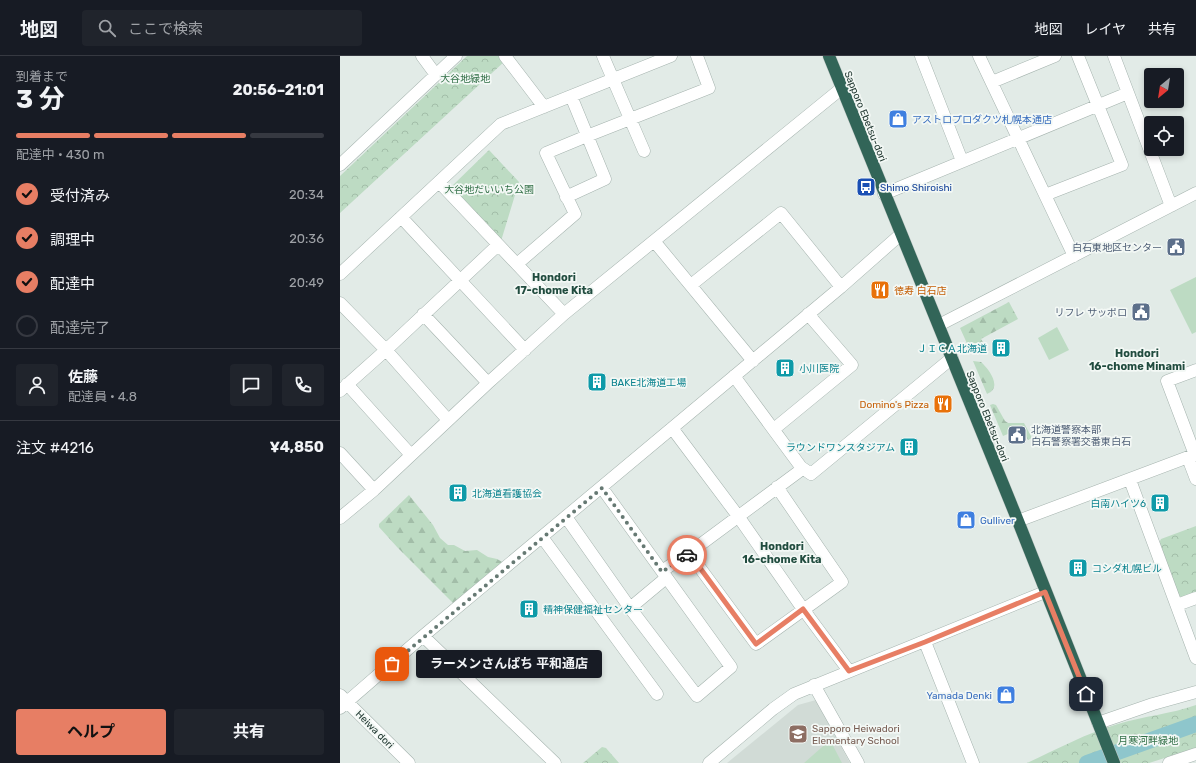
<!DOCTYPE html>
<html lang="ja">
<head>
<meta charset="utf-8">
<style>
  :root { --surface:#171b24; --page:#20242c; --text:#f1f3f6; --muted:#9ea1a6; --line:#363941; --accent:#e77e64 }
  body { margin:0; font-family:Rubik,"Noto Sans JP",sans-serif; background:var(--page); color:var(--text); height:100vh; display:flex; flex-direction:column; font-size:15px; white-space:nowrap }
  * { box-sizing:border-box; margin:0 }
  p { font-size:13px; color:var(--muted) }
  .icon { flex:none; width:22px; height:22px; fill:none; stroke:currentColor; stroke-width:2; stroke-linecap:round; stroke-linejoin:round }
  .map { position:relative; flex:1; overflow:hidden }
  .sheet { display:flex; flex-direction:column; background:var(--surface); width:340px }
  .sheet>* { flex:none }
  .needle { width:26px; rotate:210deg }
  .controls { position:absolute; left:804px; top:12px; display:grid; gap:8px }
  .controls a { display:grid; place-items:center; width:40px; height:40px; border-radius:4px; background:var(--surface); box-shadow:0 2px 6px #0003; font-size:20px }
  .pin { position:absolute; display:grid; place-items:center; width:34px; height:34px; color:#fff; margin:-17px; border-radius:8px; box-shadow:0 2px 6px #0006 }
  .courier { position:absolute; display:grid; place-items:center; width:40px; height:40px; margin:-20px; border:3px solid #e77e64; border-radius:50%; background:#fff; color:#222; box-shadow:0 1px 5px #0007 }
  .bubble { position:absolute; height:28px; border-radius:4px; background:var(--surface); box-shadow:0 2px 6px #0003; font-size:13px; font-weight:700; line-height:28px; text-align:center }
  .headline em { font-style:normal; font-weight:700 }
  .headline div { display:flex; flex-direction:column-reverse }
  .headline { display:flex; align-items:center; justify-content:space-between; height:68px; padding:0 16px }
  h1 { font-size:26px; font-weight:700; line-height:30px }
  .bar { display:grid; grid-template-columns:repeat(4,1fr); gap:6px 4px; align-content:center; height:48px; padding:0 16px }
  .bar i { height:5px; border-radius:3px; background:var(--line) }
  .bar .on { background:var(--accent) }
  .bar p { grid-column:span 4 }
  .line { display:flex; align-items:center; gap:10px; padding:0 16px; border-top:1px solid var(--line) }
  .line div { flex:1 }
  .round { display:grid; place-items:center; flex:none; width:42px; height:42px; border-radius:4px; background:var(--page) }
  ol { padding:0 16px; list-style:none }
  li { display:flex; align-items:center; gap:12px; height:44px }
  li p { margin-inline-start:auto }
  li .icon { padding:4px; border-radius:50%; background:var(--accent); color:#111; stroke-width:4 }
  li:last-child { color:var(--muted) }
  li i { width:22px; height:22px; border:2px solid var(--line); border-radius:50% }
  .action { display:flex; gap:8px; margin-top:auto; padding:8px 16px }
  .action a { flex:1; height:46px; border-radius:4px; background:var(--accent); color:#111; font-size:16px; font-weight:700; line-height:46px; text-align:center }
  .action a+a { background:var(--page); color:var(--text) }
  header { display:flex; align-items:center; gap:24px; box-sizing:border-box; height:56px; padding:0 20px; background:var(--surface); border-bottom:1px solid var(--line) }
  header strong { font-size:19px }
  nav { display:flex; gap:22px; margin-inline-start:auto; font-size:14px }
  .search { width:280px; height:36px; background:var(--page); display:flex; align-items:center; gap:10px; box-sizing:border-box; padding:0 14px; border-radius:4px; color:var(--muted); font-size:15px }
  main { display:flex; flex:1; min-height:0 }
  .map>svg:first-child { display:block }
  .built { fill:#d1dbd6 }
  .grass { fill:#bddbc3 }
  .forest { fill:url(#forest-firs) }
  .park { fill:url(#park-crowns) }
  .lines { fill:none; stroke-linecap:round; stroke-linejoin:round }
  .river { stroke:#8ec6cc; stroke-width:16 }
  .minor-casing { stroke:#a5b3ae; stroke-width:13 }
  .highway-casing { stroke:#c2c8c6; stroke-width:13 }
  .minor { stroke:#fff; stroke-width:12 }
  .highway { stroke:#326558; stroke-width:12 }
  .done { stroke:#667973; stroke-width:4; stroke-dasharray:0 7.2 }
  .route { stroke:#e77e64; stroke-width:5 }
  .labels { text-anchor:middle; stroke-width:3.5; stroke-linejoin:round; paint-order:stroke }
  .park-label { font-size:10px; fill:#316f46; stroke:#f3f8f5 }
  .street-label { font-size:10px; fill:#243b34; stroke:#f3f8f5 }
  .shop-label { font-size:10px; fill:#366cbe; stroke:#f3f8f5; text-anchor:start }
  .transit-label { font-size:10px; fill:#164399; stroke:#f3f8f5; text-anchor:start }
  .service-label { font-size:10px; fill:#4e5e75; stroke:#f3f8f5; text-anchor:end }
  .food-label { font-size:10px; fill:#c56008; stroke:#f3f8f5; text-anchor:start }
  .culture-label { font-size:10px; fill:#0d838f; stroke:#f3f8f5; text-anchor:start }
  .education-label { font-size:10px; fill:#785e54; stroke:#f3f8f5; text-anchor:start }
  .neighbourhood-label { font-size:11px; font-weight:bold; fill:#214c3f; stroke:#f3f8f5 }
</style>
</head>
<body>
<header>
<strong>地図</strong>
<div class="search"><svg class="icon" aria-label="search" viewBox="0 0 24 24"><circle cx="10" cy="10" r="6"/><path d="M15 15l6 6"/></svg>ここで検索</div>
<nav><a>地図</a><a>レイヤ</a><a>共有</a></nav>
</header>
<main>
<section class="sheet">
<div class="headline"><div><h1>3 分</h1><p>到着まで</p></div><em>20:56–21:01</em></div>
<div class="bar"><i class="on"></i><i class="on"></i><i class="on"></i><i></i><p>配達中 · 430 m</p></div>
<ol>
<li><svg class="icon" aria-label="check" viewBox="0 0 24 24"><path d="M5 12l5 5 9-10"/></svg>受付済み<p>20:34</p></li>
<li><svg class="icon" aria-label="check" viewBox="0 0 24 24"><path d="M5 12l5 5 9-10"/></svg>調理中<p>20:36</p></li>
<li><svg class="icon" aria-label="check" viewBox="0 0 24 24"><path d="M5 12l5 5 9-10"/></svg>配達中<p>20:49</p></li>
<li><i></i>配達完了</li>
</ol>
<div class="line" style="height:72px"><a class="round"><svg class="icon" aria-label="person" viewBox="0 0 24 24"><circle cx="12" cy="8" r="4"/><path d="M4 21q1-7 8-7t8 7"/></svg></a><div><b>佐藤</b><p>配達員 · 4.8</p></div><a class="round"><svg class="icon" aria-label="chat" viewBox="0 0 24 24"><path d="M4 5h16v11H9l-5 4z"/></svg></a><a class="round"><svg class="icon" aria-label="phone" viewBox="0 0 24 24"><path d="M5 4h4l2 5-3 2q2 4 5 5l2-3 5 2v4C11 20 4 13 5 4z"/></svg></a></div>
<div class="line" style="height:52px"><div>注文 #4216</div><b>¥4,850</b></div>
<div class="action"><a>ヘルプ</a><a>共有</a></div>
</section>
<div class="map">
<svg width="856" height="707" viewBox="0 0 856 707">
  <defs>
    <pattern id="forest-firs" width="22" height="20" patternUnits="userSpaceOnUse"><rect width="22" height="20" fill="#bddbc3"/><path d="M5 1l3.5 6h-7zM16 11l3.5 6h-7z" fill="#a2bda8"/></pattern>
    <pattern id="park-crowns" width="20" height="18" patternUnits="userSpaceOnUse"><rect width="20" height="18" fill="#bddbc3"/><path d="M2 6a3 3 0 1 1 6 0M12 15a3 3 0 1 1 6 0" fill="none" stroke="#a2bda8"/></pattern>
  </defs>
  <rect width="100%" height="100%" fill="#e2ebe7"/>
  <!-- built -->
  <path class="built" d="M476,644L510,707H387L458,649Z"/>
  <!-- grass -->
  <path class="grass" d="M856,221V276L852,278L830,234Z
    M717,271L729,294L709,304L698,282Z
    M490,684L502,707H464Z"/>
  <!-- forest -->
  <path class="forest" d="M669,246L678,263L641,283L647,293L640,297L630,294L620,272Z
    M633,305L641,306C649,313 663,332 647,338Z
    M653,348L656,349L665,365L668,367H684L692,382L688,384L682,372L663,380L650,349Z
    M69,439L93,469L100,482L108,489H114L125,495L137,494L148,501L157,503L164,507L114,548L57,491L39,471V468Z"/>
  <!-- park -->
  <path class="park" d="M127,0H162L165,5L0,157V120Z
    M149,94L179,126L161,185L111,131Z
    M856,470V537L843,542L839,540L819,487L821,483Z
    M856,649V692L809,707H687C717,693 747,677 778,668C804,660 831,658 856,649Z
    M262,691L266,692L279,707H243Z"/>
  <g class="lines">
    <!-- river -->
    <path class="river" d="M747,707L856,668"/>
    <defs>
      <path id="minor" d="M82,0L96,19
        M165,0L204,51
        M263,0L304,95
        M581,0L622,105
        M639,0L734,200
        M774,0L831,150
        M652,26L715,0
        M0,109L116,0
        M99,126L224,258
        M544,138L788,37
        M705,139L782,109L738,0
        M226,141L265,123L231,40
        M61,161L185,294
        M314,185L413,305
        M177,208L235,158L206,97L247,80L369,32L357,0
        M0,218L161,68L331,0
        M351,229L441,157L501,231
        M0,247L46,294L108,364
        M83,258L148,327
        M599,269L856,137
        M7,328L71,399
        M0,335L46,294L158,189
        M332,372L398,460L463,553L509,615
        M434,373L512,309L468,258
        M0,397L34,434
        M855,399L827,325L856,314
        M848,402L856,423
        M461,411L471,418L612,302
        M790,424L856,602
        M226,461L290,552L357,640L391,611L262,432
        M0,462L34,434L148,327L224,258L502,32
        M678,465L856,398
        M202,481L317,638
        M349,497L416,588L502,526L437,431
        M322,515L349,497L461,414V411L394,320
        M837,549L856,542
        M290,552L326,522
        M83,580L215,707
        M585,586L633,707
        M474,629L518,707
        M0,639L69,707
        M0,652L83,580L501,231L561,178
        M758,667L813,648L856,636
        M369,707L433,653L454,638L705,536
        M829,707L856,698"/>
      <path id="highway" d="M489,0L678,465L774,707"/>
    </defs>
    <!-- minor casing -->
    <use href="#minor" class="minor-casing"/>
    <!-- highway casing -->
    <use href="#highway" class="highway-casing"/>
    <!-- minor -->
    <use href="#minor" class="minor"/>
    <!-- highway -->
    <use href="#highway" class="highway"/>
  </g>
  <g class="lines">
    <!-- done -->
    <path class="done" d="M52,608L262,432L322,516L347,499"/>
    <!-- route -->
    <path class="route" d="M347,499L349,497L416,588L463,553L509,615L585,586L705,536L746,638"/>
  </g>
  <!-- icons -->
  <defs>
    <symbol id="shop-square" viewBox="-11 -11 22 22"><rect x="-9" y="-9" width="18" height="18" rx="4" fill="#3f7fe0" stroke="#f3f8f5"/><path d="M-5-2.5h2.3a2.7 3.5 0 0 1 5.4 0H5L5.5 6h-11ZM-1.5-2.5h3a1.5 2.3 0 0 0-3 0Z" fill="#fff"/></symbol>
    <symbol id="bus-square" viewBox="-11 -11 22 22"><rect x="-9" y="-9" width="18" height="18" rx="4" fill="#1a4fb4" stroke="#f3f8f5"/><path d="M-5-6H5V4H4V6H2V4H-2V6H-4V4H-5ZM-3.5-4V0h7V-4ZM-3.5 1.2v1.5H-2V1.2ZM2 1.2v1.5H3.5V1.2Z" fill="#fff"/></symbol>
    <symbol id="civic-square" viewBox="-11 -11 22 22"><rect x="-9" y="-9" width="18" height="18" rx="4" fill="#5c6f8a" stroke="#f3f8f5"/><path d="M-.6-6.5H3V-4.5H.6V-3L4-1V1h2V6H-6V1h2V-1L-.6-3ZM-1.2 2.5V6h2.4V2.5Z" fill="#fff"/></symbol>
    <symbol id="restaurant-square" viewBox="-11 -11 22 22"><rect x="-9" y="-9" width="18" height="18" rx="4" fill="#e8710a" stroke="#f3f8f5"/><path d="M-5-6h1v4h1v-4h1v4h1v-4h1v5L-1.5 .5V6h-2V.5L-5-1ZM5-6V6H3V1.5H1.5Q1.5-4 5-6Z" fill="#fff"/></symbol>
    <symbol id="building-square" viewBox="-11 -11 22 22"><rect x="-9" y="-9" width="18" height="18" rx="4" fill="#0f9aa8" stroke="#f3f8f5"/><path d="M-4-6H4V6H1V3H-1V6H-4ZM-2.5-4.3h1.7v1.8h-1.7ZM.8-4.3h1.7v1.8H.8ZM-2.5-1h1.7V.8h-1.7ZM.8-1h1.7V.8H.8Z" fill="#fff"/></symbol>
    <symbol id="school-square" viewBox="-11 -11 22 22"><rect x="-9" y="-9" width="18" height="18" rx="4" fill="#8d6e63" stroke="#f3f8f5"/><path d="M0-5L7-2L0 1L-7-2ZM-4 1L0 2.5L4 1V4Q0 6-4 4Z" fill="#fff"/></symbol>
  </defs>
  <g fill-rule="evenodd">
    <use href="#shop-square" x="547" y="52" width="22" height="22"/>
    <use href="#bus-square" x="515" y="120" width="22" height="22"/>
    <use href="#civic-square" x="825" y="180" width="22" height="22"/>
    <use href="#restaurant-square" x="529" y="223" width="22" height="22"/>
    <use href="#civic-square" x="790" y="245" width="22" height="22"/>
    <use href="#building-square" x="650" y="281" width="22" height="22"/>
    <use href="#building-square" x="434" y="301" width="22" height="22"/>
    <use href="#building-square" x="246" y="315" width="22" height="22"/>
    <use href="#restaurant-square" x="592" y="337" width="22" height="22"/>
    <use href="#civic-square" x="666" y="368" width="22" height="22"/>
    <use href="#building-square" x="558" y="380" width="22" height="22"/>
    <use href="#building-square" x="107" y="426" width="22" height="22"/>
    <use href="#building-square" x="809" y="436" width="22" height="22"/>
    <use href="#shop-square" x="615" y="453" width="22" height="22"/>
    <use href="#building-square" x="727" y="501" width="22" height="22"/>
    <use href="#building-square" x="178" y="542" width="22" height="22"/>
    <use href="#shop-square" x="655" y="628" width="22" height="22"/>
    <use href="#school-square" x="447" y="667" width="22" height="22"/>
  </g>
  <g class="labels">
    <!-- park labels -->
    <g class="park-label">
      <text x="125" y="26">大谷地緑地</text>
      <text x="149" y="137">大谷地だいいち公園</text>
      <text x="808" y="688">月寒河畔緑地</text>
    </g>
    <!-- street labels -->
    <g class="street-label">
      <text transform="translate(526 60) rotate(68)" y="4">Sapporo Ebetsu-dori</text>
      <text transform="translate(648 360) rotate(68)" y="4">Sapporo Ebetsu-dori</text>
      <text transform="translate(35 673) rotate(45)" y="4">Heiwa dori</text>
    </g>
    <!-- shop labels -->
    <g class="shop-label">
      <text x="572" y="67">アストロプロダクツ札幌本通店</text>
      <text x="640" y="468">Gulliver</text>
      <text x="652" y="643" text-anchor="end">Yamada Denki</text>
    </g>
    <!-- transit labels -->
    <g class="transit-label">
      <text x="540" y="135">Shimo Shiroishi</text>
    </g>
    <!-- service labels -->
    <g class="service-label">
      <text x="822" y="195">白石東地区センター</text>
      <text x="787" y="260">リフレ サッポロ</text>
      <text x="691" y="377" text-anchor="start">北海道警察本部<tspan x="691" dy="12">白石警察署交番東白石</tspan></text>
    </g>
    <!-- food labels -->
    <g class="food-label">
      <text x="554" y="238">徳寿 白石店</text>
      <text x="589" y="352" text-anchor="end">Domino's Pizza</text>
    </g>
    <!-- culture labels -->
    <g class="culture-label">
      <text x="647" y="296" text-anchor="end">ＪＩＣＡ北海道</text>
      <text x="459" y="316">小川医院</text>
      <text x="271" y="330">BAKE北海道工場</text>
      <text x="555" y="395" text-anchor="end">ラウンドワンスタジアム</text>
      <text x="132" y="441">北海道看護協会</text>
      <text x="806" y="451" text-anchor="end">白南ハイツ6</text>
      <text x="752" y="516">コシダ札幌ビル</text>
      <text x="203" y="557">精神保健福祉センター</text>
    </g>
    <!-- education labels -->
    <g class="education-label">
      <text x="472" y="676">Sapporo Heiwadori<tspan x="472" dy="12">Elementary School</tspan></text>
    </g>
    <!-- neighbourhood labels -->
    <g class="neighbourhood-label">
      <text x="214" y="225">Hondori<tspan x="214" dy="13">17-chome Kita</tspan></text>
      <text x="797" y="301">Hondori<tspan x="797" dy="13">16-chome Minami</tspan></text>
      <text x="442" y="494">Hondori<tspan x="442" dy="13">16-chome Kita</tspan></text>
    </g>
  </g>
</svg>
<div class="controls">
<a><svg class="needle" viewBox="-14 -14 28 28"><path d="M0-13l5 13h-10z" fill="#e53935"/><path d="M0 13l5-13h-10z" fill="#9ea1a6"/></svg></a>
<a><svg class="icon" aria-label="locate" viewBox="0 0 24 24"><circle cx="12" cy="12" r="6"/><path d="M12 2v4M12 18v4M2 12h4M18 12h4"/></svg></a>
</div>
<div class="pin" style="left:52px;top:608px;background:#ea580c"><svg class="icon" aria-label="bag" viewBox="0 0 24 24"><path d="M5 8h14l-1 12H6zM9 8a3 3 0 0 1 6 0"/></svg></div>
<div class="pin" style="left:746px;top:638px;background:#1f2937"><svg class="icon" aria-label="home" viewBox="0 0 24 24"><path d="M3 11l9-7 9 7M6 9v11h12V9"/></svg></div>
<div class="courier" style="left:347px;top:499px"><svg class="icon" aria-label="car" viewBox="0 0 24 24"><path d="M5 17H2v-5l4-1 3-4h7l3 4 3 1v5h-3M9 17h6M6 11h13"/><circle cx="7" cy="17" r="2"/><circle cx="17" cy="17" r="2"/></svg></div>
<div class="bubble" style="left:76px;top:594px;width:186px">ラーメンさんぱち 平和通店</div>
</div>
</main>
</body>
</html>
